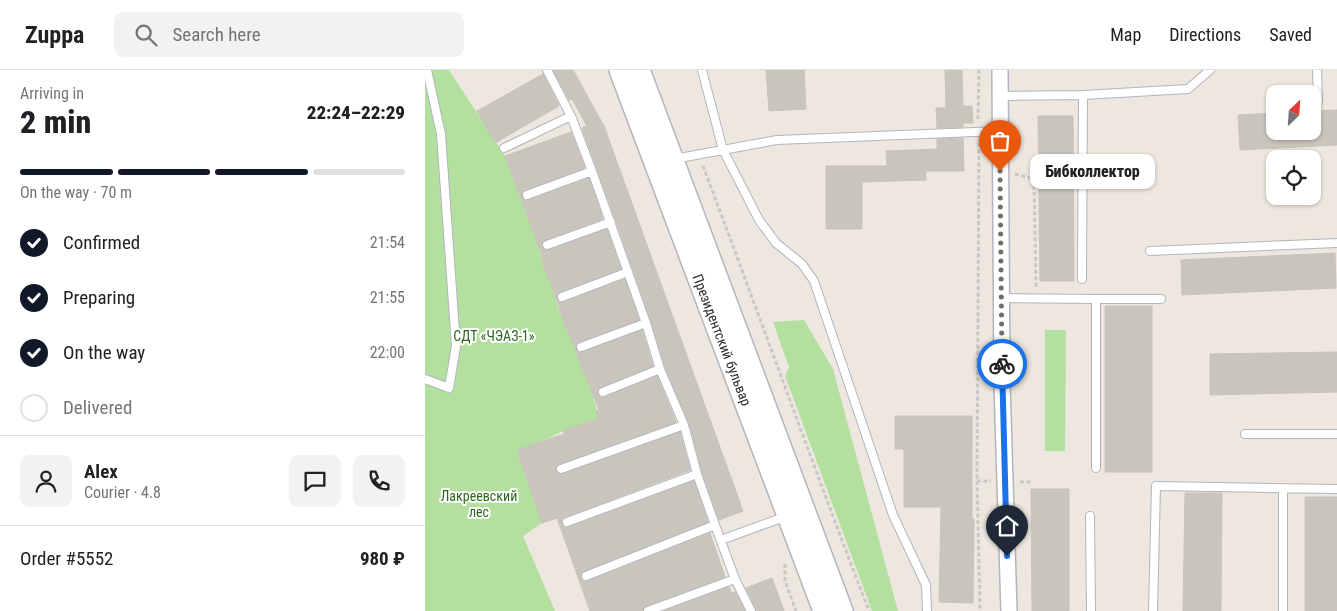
<!DOCTYPE html>
<html lang="en">
<head>
<meta charset="utf-8">
<style>
  :root { --surface:#fff; --page:#f2f2f2; --text:#202124; --muted:#757577; --line:#e0e0e0; --accent:#111827 }
  body { margin:0; font-family:"Roboto Condensed",sans-serif; background:var(--page); color:var(--text); height:100vh; display:flex; flex-direction:column; font-size:19px; white-space:nowrap }
  * { box-sizing:border-box; margin:0 }
  p { font-size:16px; color:var(--muted) }
  .icon { flex:none; width:28px; height:28px; fill:none; stroke:currentColor; stroke-width:2; stroke-linecap:round; stroke-linejoin:round }
  .map { position:relative; flex:1; overflow:hidden }
  .drawer { display:flex; flex-direction:column; background:var(--surface); width:425px }
  .drawer>* { flex:none }
  .needle { width:32px; rotate:25deg }
  .controls { position:absolute; left:841px; top:15px; display:grid; gap:10px }
  .controls a { display:grid; place-items:center; width:55px; height:55px; border-radius:10px; background:var(--surface); box-shadow:0 1px 4px #0004; font-size:25px }
  .pin { position:absolute; display:grid; place-items:center; width:42px; height:42px; color:#fff; margin:-51px -21px; border-radius:50% 50% 50% 0; rotate:-45deg; box-shadow:0 0 5px #0007 }
  .pin .icon { rotate:45deg }
  .courier { position:absolute; display:grid; place-items:center; width:50px; height:50px; margin:-25px; border:4px solid #1a73e8; border-radius:50%; background:#fff; color:#222; box-shadow:0 1px 6px #0007 }
  .bubble { position:absolute; height:35px; border-radius:10px; background:var(--surface); box-shadow:0 1px 4px #0004; font-size:16px; font-weight:800; line-height:35px; text-align:center }
  .headline em { font-style:normal; font-weight:800 }
  .headline div { display:flex; flex-direction:column-reverse }
  .headline { display:flex; align-items:center; justify-content:space-between; height:85px; padding:0 20px }
  h1 { font-size:32px; font-weight:800; line-height:38px }
  .bar { display:grid; grid-template-columns:repeat(4,1fr); gap:8px 5px; align-content:center; height:60px; padding:0 20px }
  .bar i { height:6px; border-radius:4px; background:var(--line) }
  .bar .selected { background:var(--accent) }
  .bar p { grid-column:span 4 }
  .line { display:flex; align-items:center; gap:12px; padding:0 20px; border-top:1px solid var(--line) }
  .line div { flex:1 }
  .round { display:grid; place-items:center; flex:none; width:52px; height:52px; border-radius:10px; background:var(--page) }
  ol { padding:0 20px; list-style:none }
  li { display:flex; align-items:center; gap:15px; height:55px }
  li p { margin-inline-start:auto }
  li .icon { padding:5px; border-radius:50%; background:var(--accent); color:#fff; stroke-width:4 }
  li:last-child { color:var(--muted) }
  li i { width:28px; height:28px; border:2px solid var(--line); border-radius:50% }
  header { display:flex; align-items:center; gap:30px; box-sizing:border-box; height:70px; padding:0 25px; background:var(--surface); border-bottom:1px solid var(--line) }
  header strong { font-size:24px }
  nav { display:flex; gap:28px; margin-inline-start:auto; font-size:18px }
  .search { width:350px; height:45px; background:var(--page); display:flex; align-items:center; gap:12px; box-sizing:border-box; padding:0 18px; border-radius:10px; color:var(--muted); font-size:19px }
  main { display:flex; flex:1; min-height:0 }
  .map>svg:first-child { display:block }
  .green { fill:#b4e09f }
  .building { fill:#c9c5bd; stroke:#c8c3b9 }
  .lines { fill:none; stroke-linecap:round; stroke-linejoin:round }
  .service-casing { stroke:#b2b5bf; stroke-width:10 }
  .minor-casing { stroke:#b2b5bf; stroke-width:18 }
  .secondary-casing { stroke:#b2b5bf; stroke-width:24 }
  .path { stroke:#c8c8c8; stroke-width:3; stroke-dasharray:4 2.5; stroke-linecap:butt }
  .service { stroke:#fff; stroke-width:8 }
  .minor { stroke:#fff; stroke-width:15 }
  .secondary { stroke:#fff; stroke-width:21 }
  .done { stroke:#706d6b; stroke-width:5; stroke-dasharray:0 9 }
  .route { stroke:#1a73e8; stroke-width:6 }
  .labels { text-anchor:middle; stroke-width:4; stroke-linejoin:round; paint-order:stroke }
  .park-label { font-size:14px; fill:#2c661e; stroke:#fff }
  .street-label { font-size:14px; fill:#2c2c2c; stroke:#fff }
</style>
</head>
<body>
<header>
<strong>Zuppa</strong>
<div class="search"><svg class="icon" aria-label="search" viewBox="0 0 24 24"><circle cx="10" cy="10" r="6"/><path d="M15 15l6 6"/></svg>Search here</div>
<nav><a>Map</a><a>Directions</a><a>Saved</a></nav>
</header>
<main>
<section class="drawer">
<div class="headline"><div><h1>2 min</h1><p>Arriving in</p></div><em>22:24–22:29</em></div>
<div class="bar"><i class="selected"></i><i class="selected"></i><i class="selected"></i><i></i><p>On the way · 70 m</p></div>
<ol>
<li><svg class="icon" aria-label="check" viewBox="0 0 24 24"><path d="M5 12l5 5 9-10"/></svg>Confirmed<p>21:54</p></li>
<li><svg class="icon" aria-label="check" viewBox="0 0 24 24"><path d="M5 12l5 5 9-10"/></svg>Preparing<p>21:55</p></li>
<li><svg class="icon" aria-label="check" viewBox="0 0 24 24"><path d="M5 12l5 5 9-10"/></svg>On the way<p>22:00</p></li>
<li><i></i>Delivered</li>
</ol>
<div class="line" style="height:90px"><a class="round"><svg class="icon" aria-label="person" viewBox="0 0 24 24"><circle cx="12" cy="8" r="4"/><path d="M4 21q1-7 8-7t8 7"/></svg></a><div><b>Alex</b><p>Courier · 4.8</p></div><a class="round"><svg class="icon" aria-label="chat" viewBox="0 0 24 24"><path d="M4 5h16v11H9l-5 4z"/></svg></a><a class="round"><svg class="icon" aria-label="phone" viewBox="0 0 24 24"><path d="M5 4h4l2 5-3 2q2 4 5 5l2-3 5 2v4C11 20 4 13 5 4z"/></svg></a></div>
<div class="line" style="height:65px"><div>Order #5552</div><b>980 ₽</b></div>
</section>
<div class="map">
<svg width="912" height="541" viewBox="0 0 912 541">
  <rect width="100%" height="100%" fill="#ede7df"/>
  <!-- green -->
  <path class="green" d="M0,0H24L80,86L111,169L134,239L167,322L174,348L138,361L116,372L117,453L98,466L130,541H0Z
    M379,250L408,299L473,541H447L360,306L364,297L348,252Z
    M620,260H641L640,381H620Z"/>
  <!-- building -->
  <path class="building" d="M128,0H148L179,56L318,441L294,450L277,402L264,353L240,297L226,251L191,151L157,58L162,56L147,29L144,30Z
    M341,0H379L381,39L344,41Z
    M520,0H537L538,36H547L548,53H538V57L512,58L511,38H521Z
    M118,4L134,36L70,73L52,41Z
    M912,40V75L815,80L813,45L850,43V61H888V41Z
    M613,46H648L649,211H615Z
    M146,62L160,98L100,120L97,122V126L99,130H104L164,108L178,149L120,170L117,172V176L119,180H124L182,159L196,199L135,222L132,224V229L134,232H139L200,209L214,250L154,272L151,274V278L153,282H158L217,260L228,296L176,317L173,319V324L175,327H180L232,306L251,352L134,394L131,396V400L133,404H138L255,362L265,400L140,447L137,449V453L139,457H144L269,411L283,452L159,501L156,503V508L158,511H163L285,463L300,507L221,536L217,541H165L132,448L117,453L92,380L139,364L138,361L174,348L171,341L174,340L134,239L135,238L116,189L118,188L80,86Z
    M538,68L539,101H501V110L437,112V159H401V96H462L461,81L512,79V69Z
    M910,183L911,218L757,225L756,190Z
    M680,236H727V402H680Z
    M912,282V322L785,325V284Z
    M470,346H547V449H549L548,533L514,532L516,437H479V379H470Z
    M606,419H644V541H607Z
    M760,423H797L796,541H758Z
    M880,427H912V541H880Z
    M347,508L359,541H332L321,518Z
    M304,517L306,523L310,522L320,541H239Z"/>
  <g class="lines">
    <defs>
      <path id="service" d="M122,0L146,46L167,101L221,253L235,299L259,355L272,404L290,455L310,509L326,541
        M277,0L298,80L334,150L351,173L377,194L389,211L468,445L501,515L502,541
        M892,0L893,31
        M575,26L658,25L763,19L785,0
        M79,78L146,46
        M249,89L352,70L575,61
        M102,125L167,101
        M122,175L186,152
        M725,181L912,173
        M657,209L658,25
        M137,227L203,202
        M576,228L671,229V398
        M671,229H736
        M156,277L221,253
        M0,309L24,318L31,276L16,64L2,0
        M178,322L235,299
        M820,364H912
        M136,399L259,355
        M858,418V541
        M665,446L666,541
        M142,452L272,404
        M296,470L362,446
        M161,506L290,455
        M223,541L310,509
        M728,541L731,416L912,419"/>
      <path id="minor" d="M575,0L577,314L584,541"/>
      <path id="secondary" d="M195,0L399,541
        M214,0L417,541"/>
    </defs>
    <!-- service casing -->
    <use href="#service" class="service-casing"/>
    <!-- minor casing -->
    <use href="#minor" class="minor-casing"/>
    <!-- secondary casing -->
    <use href="#secondary" class="secondary-casing"/>
    <!-- path -->
    <path class="path" d="M553,49L554,0
      M554,73L552,411L555,541
      M278,96C334,244 387,393 444,541
      M590,104L609,109L611,218
      M552,411H566
      M595,412H608
      M360,494V511L371,541"/>
    <!-- service -->
    <use href="#service" class="service"/>
    <!-- minor -->
    <use href="#minor" class="minor"/>
    <!-- secondary -->
    <use href="#secondary" class="secondary"/>
  </g>
  <g class="lines">
    <!-- done -->
    <path class="done" d="M575,101L577,294"/>
    <!-- route -->
    <path class="route" d="M577,294L582,486"/>
  </g>
  <g class="labels">
    <!-- park labels -->
    <g class="park-label">
      <text x="69" y="271">СДТ «ЧЭАЗ-1»</text>
      <text x="54" y="431">Лакреевский<tspan x="54" dy="16">лес</tspan></text>
    </g>
    <!-- street labels -->
    <g class="street-label">
      <text transform="translate(297 270) rotate(69)" y="5">Президентский бульвар</text>
    </g>
  </g>
</svg>
<div class="controls">
<a><svg class="needle" viewBox="-14 -14 28 28"><path d="M0-13l5 13h-10z" fill="#e53935"/><path d="M0 13l5-13h-10z" fill="#757577"/></svg></a>
<a><svg class="icon" aria-label="locate" viewBox="0 0 24 24"><circle cx="12" cy="12" r="6"/><path d="M12 2v4M12 18v4M2 12h4M18 12h4"/></svg></a>
</div>
<div class="pin" style="left:575px;top:101px;background:#ea580c"><svg class="icon" aria-label="bag" viewBox="0 0 24 24"><path d="M5 8h14l-1 12H6zM9 8a3 3 0 0 1 6 0"/></svg></div>
<div class="pin" style="left:582px;top:486px;background:#1f2937"><svg class="icon" aria-label="home" viewBox="0 0 24 24"><path d="M3 11l9-7 9 7M6 9v11h12V9"/></svg></div>
<div class="courier" style="left:577px;top:294px"><svg class="icon" aria-label="bike" viewBox="0 0 24 24"><circle cx="6" cy="16" r="4"/><circle cx="18" cy="16" r="4"/><path d="M6 16l4-8h5l3 8M10 8l3 8H6M13 5h3"/></svg></div>
<div class="bubble" style="left:605px;top:84px;width:125px">Бибколлектор</div>
</div>
</main>
</body>
</html>
